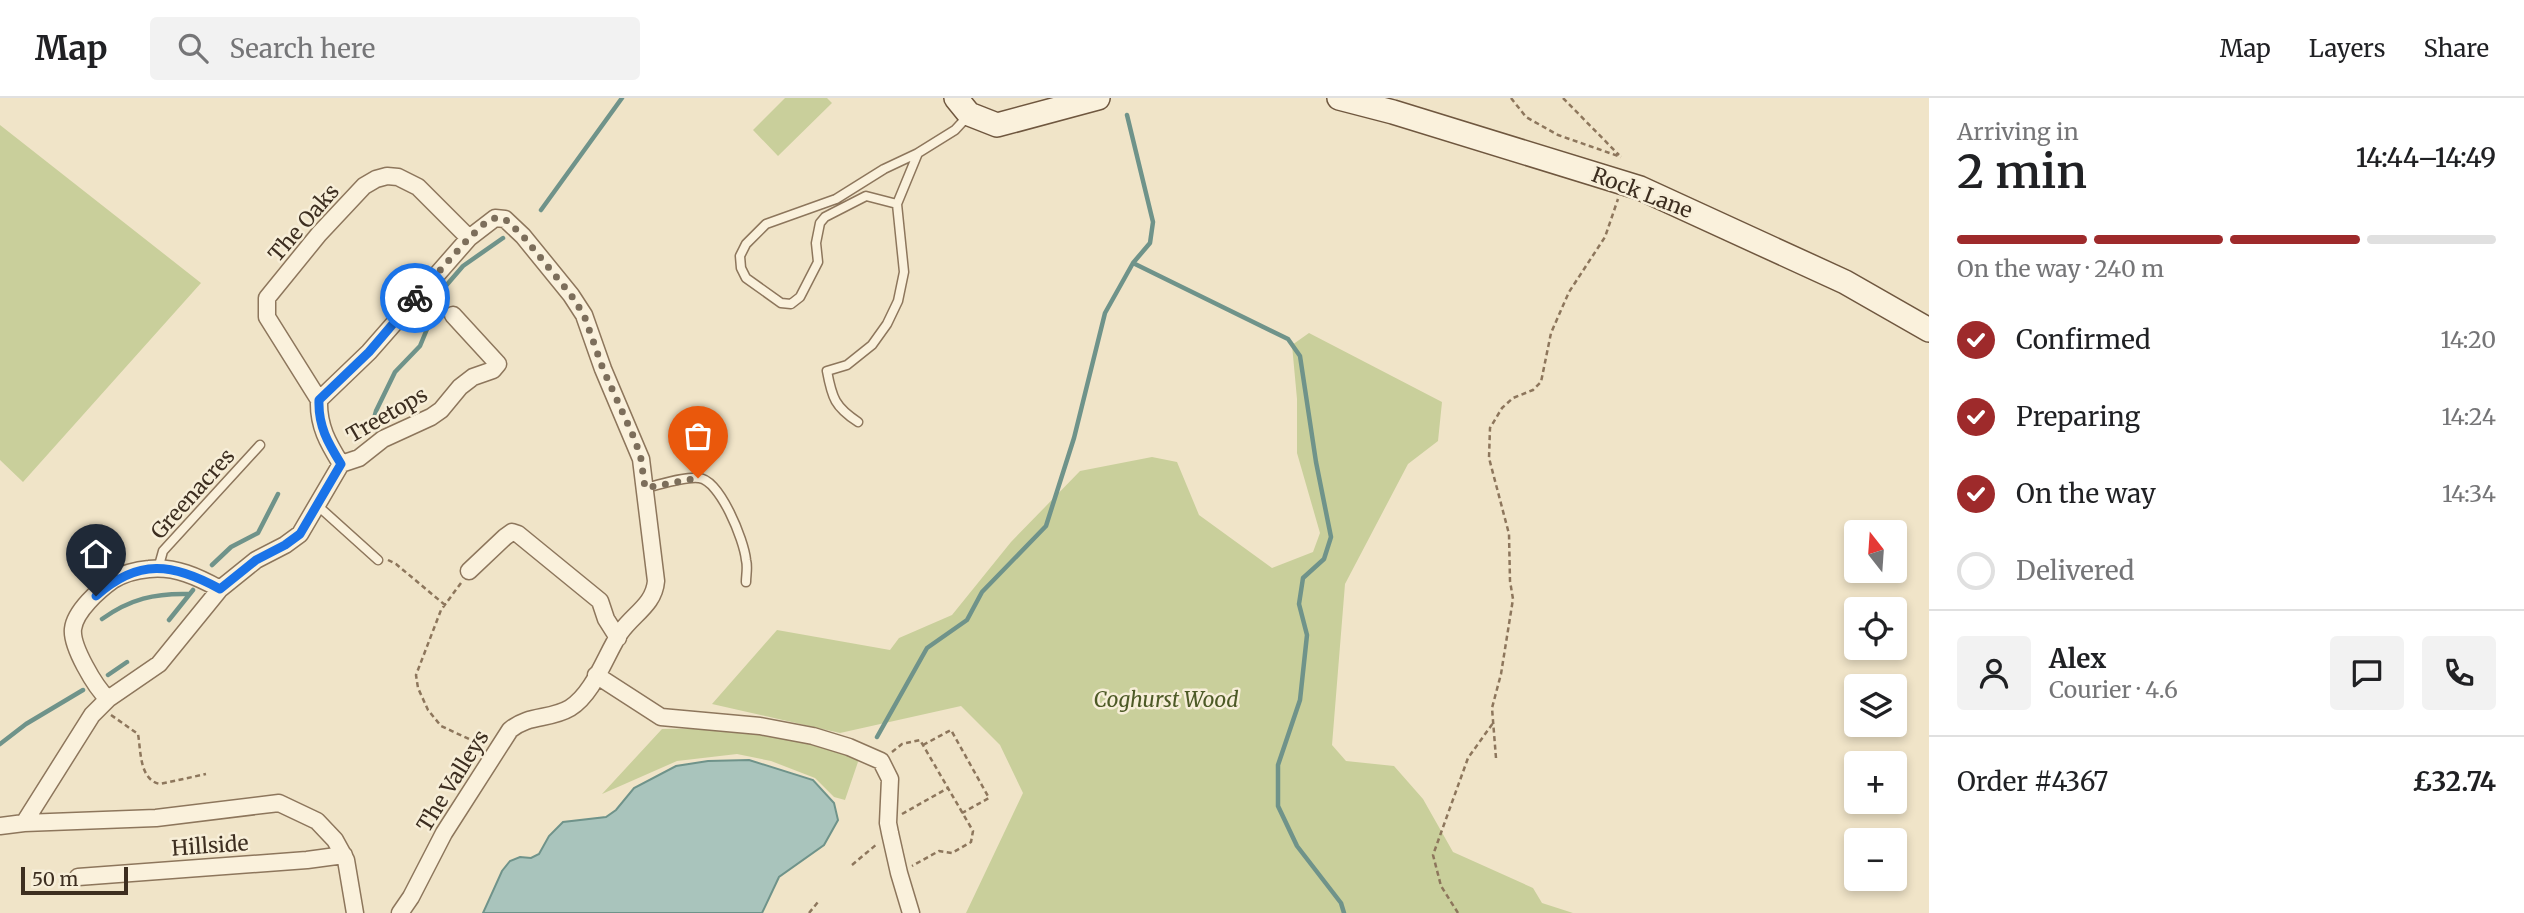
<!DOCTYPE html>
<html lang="en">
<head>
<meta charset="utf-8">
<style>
  :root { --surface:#fff; --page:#f2f2f2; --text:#202124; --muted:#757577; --line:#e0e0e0; --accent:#9e2a2b }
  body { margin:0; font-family:Merriweather,serif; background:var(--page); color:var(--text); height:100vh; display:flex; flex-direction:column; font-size:26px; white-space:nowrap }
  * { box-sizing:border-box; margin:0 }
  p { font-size:23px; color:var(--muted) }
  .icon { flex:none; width:38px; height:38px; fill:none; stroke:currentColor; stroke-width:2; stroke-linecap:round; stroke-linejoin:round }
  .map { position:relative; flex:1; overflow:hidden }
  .panel { display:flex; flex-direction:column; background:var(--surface); width:595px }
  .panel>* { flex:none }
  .needle { width:46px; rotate:343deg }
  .controls { position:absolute; left:1844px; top:422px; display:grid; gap:14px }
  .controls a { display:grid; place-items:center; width:63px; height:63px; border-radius:7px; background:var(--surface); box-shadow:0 4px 10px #0003; font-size:35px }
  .scale { position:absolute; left:21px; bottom:18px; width:107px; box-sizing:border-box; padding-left:7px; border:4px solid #3d2e20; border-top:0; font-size:19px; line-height:24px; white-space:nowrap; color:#3d2e20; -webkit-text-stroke:5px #f7eed8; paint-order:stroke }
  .pin { position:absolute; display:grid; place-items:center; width:60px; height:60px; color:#fff; margin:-72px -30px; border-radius:50% 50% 50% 0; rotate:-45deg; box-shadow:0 0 7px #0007 }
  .pin .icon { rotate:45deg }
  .courier { position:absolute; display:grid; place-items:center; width:70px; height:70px; margin:-35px; border:5px solid #1a73e8; border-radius:50%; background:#fff; color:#222; box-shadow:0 2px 9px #0007 }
  .overview em { font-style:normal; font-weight:600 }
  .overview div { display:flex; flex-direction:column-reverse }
  .overview { display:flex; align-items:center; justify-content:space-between; height:119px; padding:0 28px }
  h1 { font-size:46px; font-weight:600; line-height:52px }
  .bar { display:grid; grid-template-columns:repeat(4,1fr); gap:10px 7px; align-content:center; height:84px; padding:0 28px }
  .bar i { height:9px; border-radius:5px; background:var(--line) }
  .bar .selected { background:var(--accent) }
  .bar p { grid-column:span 4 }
  .line { display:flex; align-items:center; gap:18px; padding:0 28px; border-top:2px solid var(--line) }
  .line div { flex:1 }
  .round { display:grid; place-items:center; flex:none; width:74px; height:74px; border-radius:7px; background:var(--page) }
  ol { padding:0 28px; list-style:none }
  li { display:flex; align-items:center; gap:21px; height:77px }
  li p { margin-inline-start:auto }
  li .icon { padding:7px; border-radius:50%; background:var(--accent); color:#fff; stroke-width:4 }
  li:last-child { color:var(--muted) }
  li i { width:38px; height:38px; border:4px solid var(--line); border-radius:50% }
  header { display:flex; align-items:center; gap:42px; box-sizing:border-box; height:98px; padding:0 35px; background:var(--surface); border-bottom:2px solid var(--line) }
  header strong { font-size:33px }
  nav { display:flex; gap:38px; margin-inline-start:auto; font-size:24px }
  .search { width:490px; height:63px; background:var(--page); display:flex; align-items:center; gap:18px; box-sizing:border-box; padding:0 24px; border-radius:7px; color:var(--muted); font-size:26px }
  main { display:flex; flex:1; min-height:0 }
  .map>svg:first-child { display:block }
  .green { fill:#c9cf9b }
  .water { fill:#a9c4bc; stroke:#6f938a; stroke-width:2 }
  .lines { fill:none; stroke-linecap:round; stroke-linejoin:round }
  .stream { stroke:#6f938a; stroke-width:4.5 }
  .lane-casing { stroke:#8d765c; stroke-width:11 }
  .street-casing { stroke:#8d765c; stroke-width:19 }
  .secondary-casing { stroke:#6f573f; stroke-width:26 }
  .path { stroke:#8d765c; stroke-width:2.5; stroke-dasharray:5 3.5; stroke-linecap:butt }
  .lane { stroke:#faf1dc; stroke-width:8 }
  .street { stroke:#faf1dc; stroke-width:16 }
  .secondary { stroke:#faf1dc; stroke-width:23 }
  .done { stroke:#7c6e5b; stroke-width:7; stroke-dasharray:0 12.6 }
  .route { stroke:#1a73e8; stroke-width:9 }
  .labels { text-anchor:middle; stroke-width:5; stroke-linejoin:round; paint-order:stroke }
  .street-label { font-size:21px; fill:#3d2e20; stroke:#f7eed8 }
  .park-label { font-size:21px; font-style:italic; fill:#4d5a26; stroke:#f7eed8 }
</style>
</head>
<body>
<header>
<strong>Map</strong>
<div class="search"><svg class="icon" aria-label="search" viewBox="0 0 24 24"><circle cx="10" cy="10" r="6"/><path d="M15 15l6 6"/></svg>Search here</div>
<nav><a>Map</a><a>Layers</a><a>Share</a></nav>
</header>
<main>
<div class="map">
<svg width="1929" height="815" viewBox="0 0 1929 815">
  <rect width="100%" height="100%" fill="#f0e4c8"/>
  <!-- green -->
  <path class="green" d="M785,0H827L832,5L778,58L753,32Z
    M0,27L201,185L23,384L0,362Z
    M1309,235L1442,304L1438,343L1408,366L1345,486L1332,647L1346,663L1394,668L1423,701L1453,754L1533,790L1542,805L1573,815H966L1023,695L1000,647L961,608L840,635L712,606L777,532L890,552L899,540L952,517L1011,444L1080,373L1152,359L1177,364L1199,417L1272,470L1313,454L1320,435L1297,355V301L1292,247Z
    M777,629L859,661L845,702L834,699L815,680L771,663L737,656L677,663L602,696L662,631Z"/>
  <!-- water -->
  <path class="water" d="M749,662L813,682L834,705L838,722L824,747L779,779L762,815H483L502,773L510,763L520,759L531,760L539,756L549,738L563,724L606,719L616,712L634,690L676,668L708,663Z"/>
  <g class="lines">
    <!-- stream -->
    <path class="stream" d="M541,112L622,0
      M1133,165L1288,241L1300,258L1316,364L1331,439L1324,461L1303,480L1299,506L1307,537L1300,602L1278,667V708L1297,748L1341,805L1344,815
      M376,332L373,324L376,313L395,274L420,248L444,190L463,168L503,140
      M212,467L231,449L258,435L278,396
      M102,521C130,501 155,495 189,496
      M169,522L193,492
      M108,577L127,564
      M877,639L927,550L967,522L982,494L1046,428L1074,340L1105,215L1133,165L1150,145L1153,124L1127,17
      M0,646L26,626L83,592"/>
    <defs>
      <path id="lane" d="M897,106L866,98L825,119L820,125L816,145L818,164L800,199L791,206L781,205L746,180L741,170L740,158L746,146L766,126L836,101L884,71L918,55
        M858,324C835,309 832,300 827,273L847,267L872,247L887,226L898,203L904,174L897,106L918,55L955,32L967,19
        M645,390C659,387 685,378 699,380C720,382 744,442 746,462C748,469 746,477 746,484
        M318,408L378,462
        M158,471L163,453L260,347"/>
      <path id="street" d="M319,302L267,219V200L319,136L364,88L376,81L387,78L398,79L418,89L469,140
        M341,366L359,360L383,341L431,319L441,312L460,289L473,279L493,272L498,266L453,217
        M469,473L505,439L512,434L518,436L600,503L606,521L618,540
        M596,577L661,619L760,628L813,638L849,649L881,663L890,681L888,725L890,735L899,775L911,815
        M108,601C95,589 71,548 73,531C75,513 99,492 113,482C123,476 137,472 149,471C175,468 198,479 220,491
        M24,725L156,720L279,705L317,723L335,742L346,762L355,815
        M0,728L24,725L92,617L108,601L159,566L220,491L256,462L285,447L300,436L341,366C328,345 318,328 319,302L369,254L469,140L495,120L505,121L523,138L571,197L584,217L603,271L641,361L656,483C654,507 633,516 620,535C605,558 594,595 570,610C550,622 529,616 510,632L444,735L411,799L400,815
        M78,779L307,762L344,757"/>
      <path id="secondary" d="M956,0L969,16L997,27L1098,0
        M1339,0L1393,14L1640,90L1845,184L1929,232"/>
    </defs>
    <!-- lane casing -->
    <use href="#lane" class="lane-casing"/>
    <!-- street casing -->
    <use href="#street" class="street-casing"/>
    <!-- secondary casing -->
    <use href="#secondary" class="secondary-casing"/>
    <!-- path -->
    <path class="path" d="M1511,0L1526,19L1558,37L1621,59
      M1563,0L1619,57
      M388,462L396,466L445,507
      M461,485L441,512L416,577L418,590L428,612L441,628L482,647
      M111,617L138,636C141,652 139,682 160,686L206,676
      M923,647L951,632L989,700L962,715
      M892,654L902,646L920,642L973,733L971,744L952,755L939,753L912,768
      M1496,660L1492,610L1501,576L1513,501L1510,483L1509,436L1489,360L1490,330L1502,310L1513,300L1533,292L1541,284L1551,235L1569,194L1605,139L1618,101
      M902,716L948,690
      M852,767L877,746
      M809,815L818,804
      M1458,815L1441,788L1433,757L1468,660L1493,625"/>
    <!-- lane -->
    <use href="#lane" class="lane"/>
    <!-- street -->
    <use href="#street" class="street"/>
    <!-- secondary -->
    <use href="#secondary" class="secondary"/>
  </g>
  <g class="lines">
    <!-- done -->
    <path class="done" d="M415,200L469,140L485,125L495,120L505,121L523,138L571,197L584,217L603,271L635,342L641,361L645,390L698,380"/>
    <!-- route -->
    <path class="route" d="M96,498C138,460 173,465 220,491L256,462L285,447L300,436L341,366C328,345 318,328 319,302L369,254L415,200"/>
  </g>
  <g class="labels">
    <!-- street labels -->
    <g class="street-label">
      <text transform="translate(1642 95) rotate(21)" y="7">Rock Lane</text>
      <text transform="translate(304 125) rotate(-49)" y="7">The Oaks</text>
      <text transform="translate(387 317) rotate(-30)" y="7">Treetops</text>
      <text transform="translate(193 396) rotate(-48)" y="7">Greenacres</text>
      <text transform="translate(453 683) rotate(-58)" y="7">The Valleys</text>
      <text transform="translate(210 748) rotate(-4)" y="7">Hillside</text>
    </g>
    <!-- park labels -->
    <g class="park-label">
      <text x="1166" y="609">Coghurst Wood</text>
    </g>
  </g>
</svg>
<div class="controls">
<a><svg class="needle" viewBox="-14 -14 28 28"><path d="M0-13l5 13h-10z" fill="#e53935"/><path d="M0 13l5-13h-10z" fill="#757577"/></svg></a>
<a><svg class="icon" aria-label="locate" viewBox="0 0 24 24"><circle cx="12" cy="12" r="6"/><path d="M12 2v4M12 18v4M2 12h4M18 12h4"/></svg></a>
<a><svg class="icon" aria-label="layers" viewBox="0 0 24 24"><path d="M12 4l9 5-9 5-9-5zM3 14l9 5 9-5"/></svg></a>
<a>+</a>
<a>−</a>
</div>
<div class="scale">50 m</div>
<div class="pin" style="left:698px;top:380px;background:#ea580c"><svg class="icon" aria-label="bag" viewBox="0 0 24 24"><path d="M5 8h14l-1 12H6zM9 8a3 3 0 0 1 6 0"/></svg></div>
<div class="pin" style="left:96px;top:498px;background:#1f2937"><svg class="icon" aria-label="home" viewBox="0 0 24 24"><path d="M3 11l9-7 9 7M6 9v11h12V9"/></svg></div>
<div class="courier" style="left:415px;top:200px"><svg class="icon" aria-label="bike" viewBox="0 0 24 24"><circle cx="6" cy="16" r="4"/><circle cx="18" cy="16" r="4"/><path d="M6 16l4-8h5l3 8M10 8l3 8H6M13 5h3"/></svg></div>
</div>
<section class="panel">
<div class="overview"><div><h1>2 min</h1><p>Arriving in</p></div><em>14:44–14:49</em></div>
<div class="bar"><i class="selected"></i><i class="selected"></i><i class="selected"></i><i></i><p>On the way · 240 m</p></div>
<ol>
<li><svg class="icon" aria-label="check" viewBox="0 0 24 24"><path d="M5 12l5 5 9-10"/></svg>Confirmed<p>14:20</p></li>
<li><svg class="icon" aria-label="check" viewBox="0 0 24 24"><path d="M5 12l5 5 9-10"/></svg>Preparing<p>14:24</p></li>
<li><svg class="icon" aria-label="check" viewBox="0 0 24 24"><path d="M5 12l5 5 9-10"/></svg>On the way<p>14:34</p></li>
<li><i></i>Delivered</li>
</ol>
<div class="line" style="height:126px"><a class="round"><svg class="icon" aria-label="person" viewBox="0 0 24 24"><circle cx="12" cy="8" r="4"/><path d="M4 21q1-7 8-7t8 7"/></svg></a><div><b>Alex</b><p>Courier · 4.6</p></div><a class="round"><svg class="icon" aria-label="chat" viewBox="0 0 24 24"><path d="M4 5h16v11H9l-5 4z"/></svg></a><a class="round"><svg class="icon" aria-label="phone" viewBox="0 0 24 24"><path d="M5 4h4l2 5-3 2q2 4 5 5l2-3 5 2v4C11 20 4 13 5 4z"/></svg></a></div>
<div class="line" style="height:91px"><div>Order #4367</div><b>£32.74</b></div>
</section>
</main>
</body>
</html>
